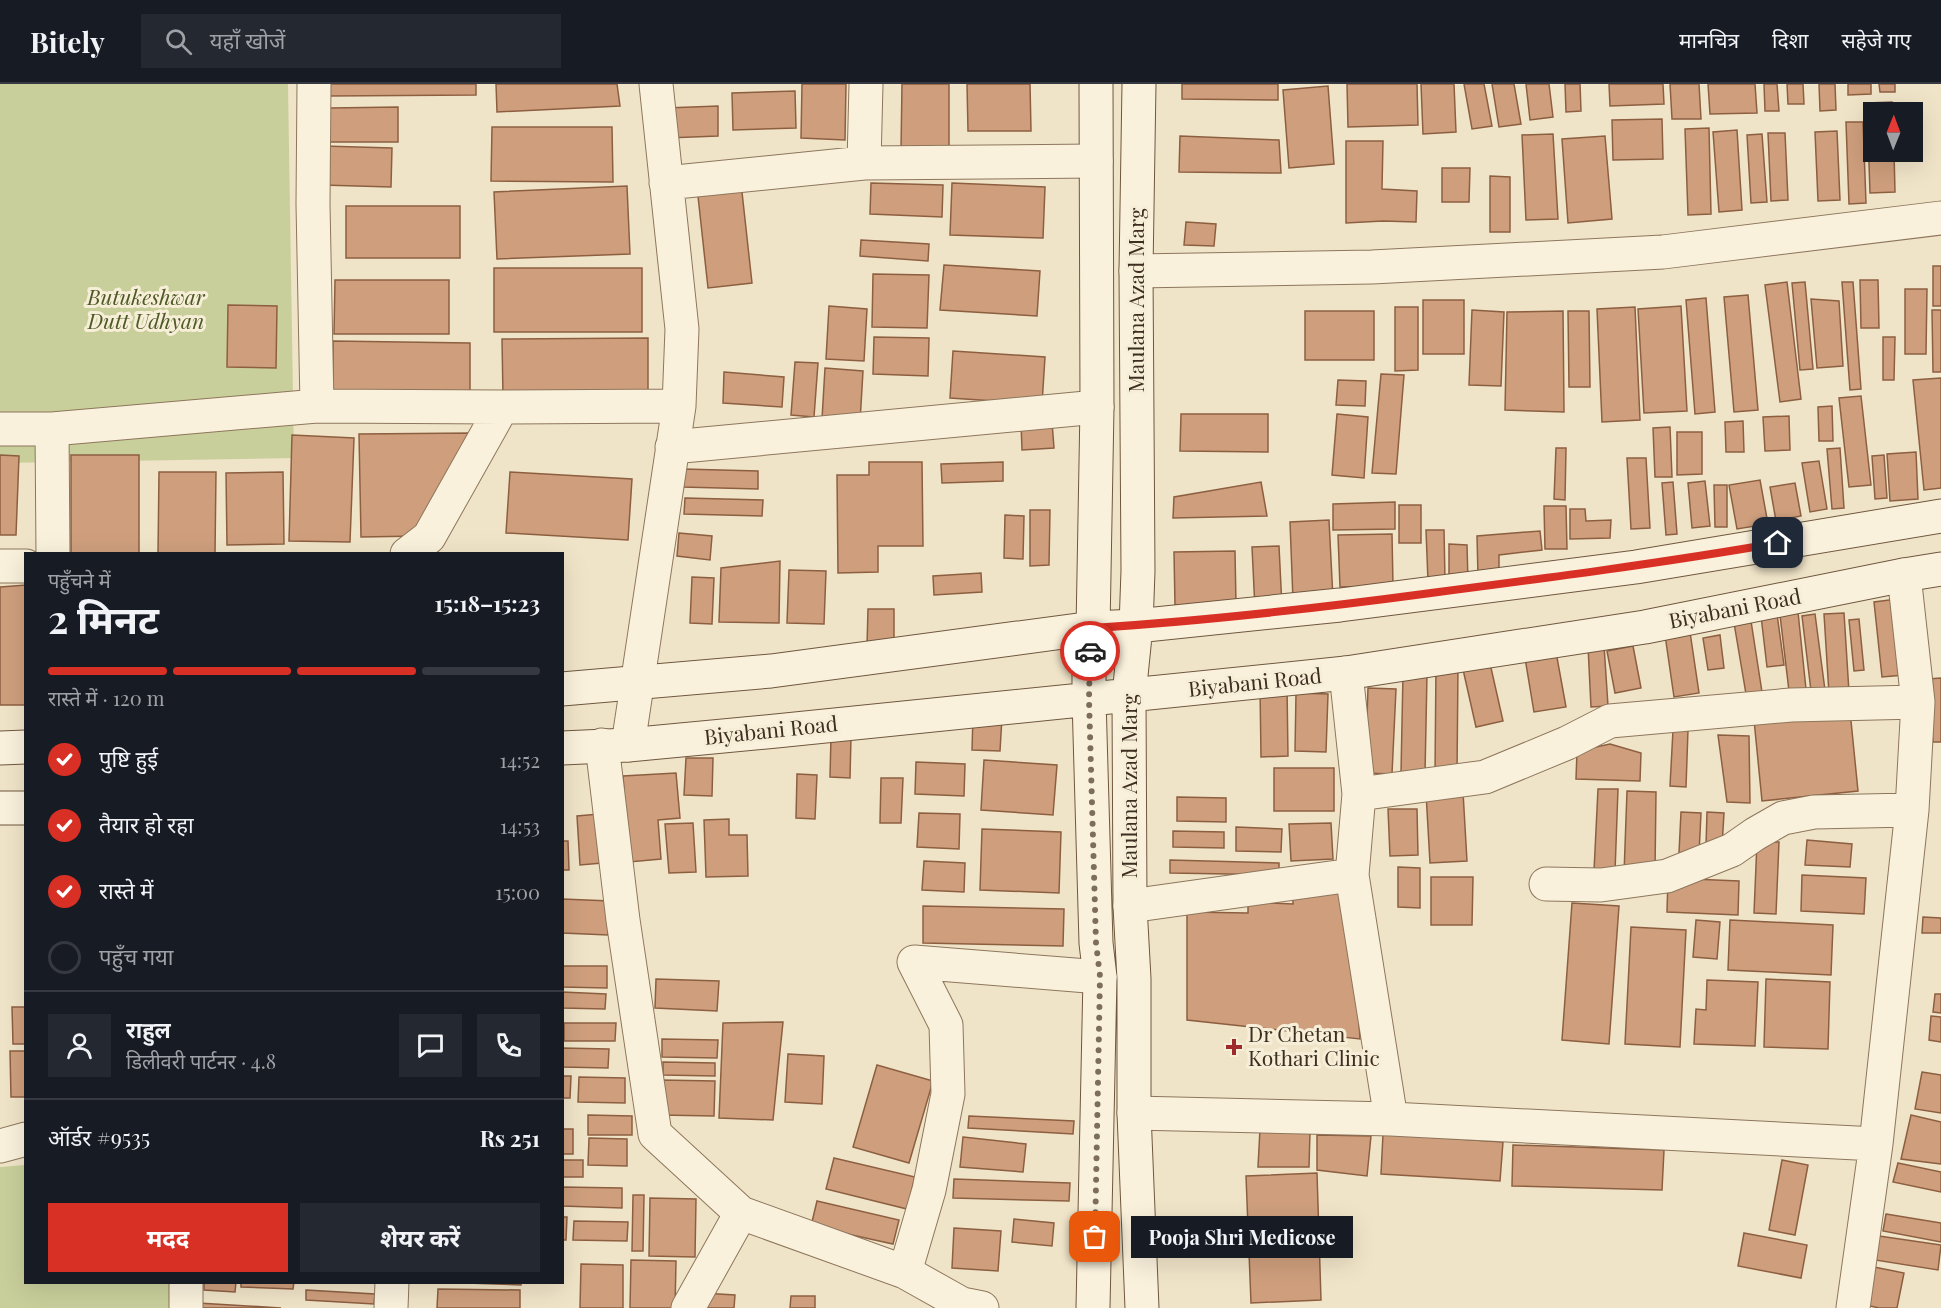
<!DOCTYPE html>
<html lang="hi">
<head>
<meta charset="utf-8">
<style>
  :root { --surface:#171b24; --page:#242831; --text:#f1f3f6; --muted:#9ea1a6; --line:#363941; --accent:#d93025 }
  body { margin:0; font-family:"Playfair Display","Noto Sans Devanagari",serif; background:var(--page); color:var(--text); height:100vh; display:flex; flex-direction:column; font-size:22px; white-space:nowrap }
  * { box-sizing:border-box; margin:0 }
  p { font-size:20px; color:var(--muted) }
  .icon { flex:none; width:33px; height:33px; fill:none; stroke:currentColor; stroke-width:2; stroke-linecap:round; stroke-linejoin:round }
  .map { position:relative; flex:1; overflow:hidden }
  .side { position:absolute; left:24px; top:468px; width:540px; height:732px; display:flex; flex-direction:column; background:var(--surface); border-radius:0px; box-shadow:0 6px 24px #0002 }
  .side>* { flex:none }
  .needle { width:39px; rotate:1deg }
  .tools { position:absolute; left:1863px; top:18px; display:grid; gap:12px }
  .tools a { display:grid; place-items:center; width:60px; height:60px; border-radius:0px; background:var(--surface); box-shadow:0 6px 24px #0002; font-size:30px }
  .pin { position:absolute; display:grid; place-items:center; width:51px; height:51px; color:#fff; margin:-26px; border-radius:12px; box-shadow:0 3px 9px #0006 }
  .courier { position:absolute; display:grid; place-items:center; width:60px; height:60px; margin:-30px; border:4px solid #d93025; border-radius:50%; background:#fff; color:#222; box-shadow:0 2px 8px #0007 }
  .bubble { position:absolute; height:42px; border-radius:0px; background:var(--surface); box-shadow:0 6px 24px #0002; font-size:20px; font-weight:700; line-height:42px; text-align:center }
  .head em { font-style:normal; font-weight:700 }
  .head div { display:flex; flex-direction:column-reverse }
  .head { display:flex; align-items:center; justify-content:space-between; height:102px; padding:0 24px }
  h1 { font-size:39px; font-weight:700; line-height:45px }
  .bar { display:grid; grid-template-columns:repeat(4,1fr); gap:9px 6px; align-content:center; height:72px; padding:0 24px }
  .bar i { height:8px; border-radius:4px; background:var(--line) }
  .bar .on { background:var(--accent) }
  .bar p { grid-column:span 4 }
  .line { display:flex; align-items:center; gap:15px; padding:0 24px; border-top:2px solid var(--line) }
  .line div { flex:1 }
  .round { display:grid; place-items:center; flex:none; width:63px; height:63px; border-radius:0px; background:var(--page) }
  ol { padding:0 24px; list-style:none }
  li { display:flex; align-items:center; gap:18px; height:66px }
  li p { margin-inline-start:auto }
  li .icon { padding:6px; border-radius:50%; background:var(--accent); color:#fff; stroke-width:4 }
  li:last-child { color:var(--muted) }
  li i { width:33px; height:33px; border:3px solid var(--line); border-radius:50% }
  .button { display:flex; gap:12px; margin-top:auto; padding:12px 24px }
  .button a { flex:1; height:69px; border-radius:0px; background:var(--accent); color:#fff; font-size:24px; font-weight:700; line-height:69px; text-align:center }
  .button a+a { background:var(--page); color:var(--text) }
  header { display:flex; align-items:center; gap:36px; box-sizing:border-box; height:84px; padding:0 30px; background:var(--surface); border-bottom:2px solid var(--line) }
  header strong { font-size:28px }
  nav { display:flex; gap:33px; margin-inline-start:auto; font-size:21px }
  .search { width:420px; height:54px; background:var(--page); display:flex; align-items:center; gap:15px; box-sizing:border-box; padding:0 21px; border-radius:0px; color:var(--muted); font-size:22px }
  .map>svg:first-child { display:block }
  .green { fill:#c9cf9b }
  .building { fill:#cf9f7d; stroke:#8d5f41; stroke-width:1.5 }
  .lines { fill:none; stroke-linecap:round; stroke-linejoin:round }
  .street-casing { stroke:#8d765c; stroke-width:35 }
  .secondary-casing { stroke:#6f573f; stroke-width:35 }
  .street { stroke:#faf1dc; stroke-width:33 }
  .secondary { stroke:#faf1dc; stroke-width:33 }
  .done { stroke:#7c6e5b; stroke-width:6; stroke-dasharray:0 10.8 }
  .route { stroke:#d93025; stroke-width:8 }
  .poi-dot { fill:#9e2a2b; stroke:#f7eed8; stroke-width:2 }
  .labels { text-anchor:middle; stroke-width:6; stroke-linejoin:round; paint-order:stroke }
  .park-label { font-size:21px; font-style:italic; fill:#4d5a26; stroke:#f7eed8 }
  .street-label { font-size:21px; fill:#3d2e20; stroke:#f7eed8 }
  .poi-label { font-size:21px; fill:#3d2e20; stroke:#f7eed8; text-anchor:start }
</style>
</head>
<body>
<header>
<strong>Bitely</strong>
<div class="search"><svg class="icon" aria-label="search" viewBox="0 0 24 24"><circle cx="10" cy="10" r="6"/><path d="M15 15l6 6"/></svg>यहाँ खोजें</div>
<nav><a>मानचित्र</a><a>दिशा</a><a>सहेजे गए</a></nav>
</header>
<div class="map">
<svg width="1941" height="1224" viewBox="0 0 1941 1224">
  <rect width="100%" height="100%" fill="#f0e4c8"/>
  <!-- green -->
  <path class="green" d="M0,0H288L294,374L0,379Z
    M25,1081L26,1198L190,1199L192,1224H0V1083Z"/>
  <!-- building -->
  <path class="building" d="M329,0H476V11L329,12Z
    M496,0H617L620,22L497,28Z
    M802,0H846L845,56L801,54Z
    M902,0H949V66H901Z
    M967,0H1030L1031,47H968Z
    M1182,0H1278V16L1182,15Z
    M1347,0H1417L1418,41L1348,43Z
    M1421,0H1454L1456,48L1423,50Z
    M1464,0H1484L1492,42L1472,45Z
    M1492,0H1514L1521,40L1499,43Z
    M1526,0H1549L1553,33L1530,36Z
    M1565,0H1580L1581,27L1566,28Z
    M1609,0H1663L1664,20L1610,22Z
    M1670,0H1699L1701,35H1672Z
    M1708,0H1755L1757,29L1710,30Z
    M1764,0H1777L1779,27H1765Z
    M1787,0H1803L1804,20H1788Z
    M1819,0H1835L1836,26L1820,27Z
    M1848,0H1871V10L1848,11Z
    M1879,0H1895V8H1880Z
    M1328,2L1334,80L1289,84L1283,6Z
    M795,7L796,44L733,46L732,9Z
    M1892,18V28H1874V68H1894L1895,108L1870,109L1867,19Z
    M718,22V52L667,54L666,24Z
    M398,23V58H330V24Z
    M1662,35L1663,75L1613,76L1612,36Z
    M1846,38H1863L1866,119L1849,120Z
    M492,43H612L613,98L491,97Z
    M1709,44L1711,130L1688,131L1685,45Z
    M1737,46L1742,126L1719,128L1713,48Z
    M1837,47L1840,116L1818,117L1815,48Z
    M1768,49H1785L1788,116L1771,117Z
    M1553,50L1558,135L1526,136L1522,51Z
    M1762,50L1767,118L1751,119L1747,51Z
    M1180,52L1279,56L1281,89L1179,88Z
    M1605,52L1612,135L1568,139L1562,55Z
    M1346,57H1383L1382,105L1417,107L1416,138L1383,137L1346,139Z
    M323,62L392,64L391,103L322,101Z
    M1442,84H1470L1469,118H1442Z
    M1490,92L1510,93V148H1490Z
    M741,99L752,199L708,204L697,103Z
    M871,99L943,101L942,133L870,130Z
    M952,99L1045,103L1043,154L950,151Z
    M627,102L630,170L497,175L494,108Z
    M346,122H460V174H346Z
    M1186,138L1216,140L1214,162L1184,161Z
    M861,156L929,160L928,177L860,172Z
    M944,181L1040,187L1037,232L940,226Z
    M1933,182H1941V222H1933Z
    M494,184H642V248H494Z
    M873,190L929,191L927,244L872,243Z
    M335,196H449V250H334Z
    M1860,196H1878L1879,244H1861Z
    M1787,198L1801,315L1780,318L1765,201Z
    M1805,198L1813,285L1800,286L1792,199Z
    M1842,198H1853L1861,305L1850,306Z
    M1905,205H1927L1926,270H1905Z
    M1748,211L1758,326L1734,328L1724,213Z
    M1706,214L1715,328L1695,330L1686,216Z
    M1811,215L1839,217L1843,282L1817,284Z
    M1423,216H1464V270H1423Z
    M228,221L277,222L276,284L227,283Z
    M829,222L867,225L864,277L826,275Z
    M1681,222L1687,327L1644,329L1638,225Z
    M1395,223H1418V286L1395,287Z
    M1635,223L1640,336L1602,338L1597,225Z
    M1472,226L1504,228L1501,302L1469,301Z
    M1932,226H1941V288H1933Z
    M1305,227H1374V276H1305Z
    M1563,227L1564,328L1505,326L1507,228Z
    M1568,227H1589L1590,303H1569Z
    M874,253L929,254L928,292L873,290Z
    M1883,253H1895L1894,296H1883Z
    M648,254V312L503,313L502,255Z
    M333,257L470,259V313L333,312Z
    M953,267L1045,273L1042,320L950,314Z
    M795,278L818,279L814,333L791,331Z
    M825,284L863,287L860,338L822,335Z
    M724,288L784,293L782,323L723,319Z
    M1381,290L1404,291L1396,390L1372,389Z
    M1941,294V404L1924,406L1913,296Z
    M1338,296L1366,297L1365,322L1336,321Z
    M1861,312L1871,401L1849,403L1839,314Z
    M1832,322L1833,357H1819L1818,323Z
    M1181,330H1268V368L1180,367Z
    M1337,330L1368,333L1364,394L1332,391Z
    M1789,332L1790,366L1765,367L1763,333Z
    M1743,337L1744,368H1726L1725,338Z
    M1052,338L1054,364L1022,366L1021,339Z
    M1670,343L1672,393H1655L1653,344Z
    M1677,348H1702V390L1677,391Z
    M472,349L419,452L361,453L359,350Z
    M292,351L354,354L350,458L289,457Z
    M1556,364H1566L1565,416L1554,415Z
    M1840,364L1844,424L1832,425L1827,365Z
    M1916,368L1918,415L1890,417L1887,370Z
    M0,371L19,372L16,451H0Z
    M71,371H139V470H71Z
    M1884,371L1887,414L1875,415L1872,372Z
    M1627,374H1646L1650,444L1631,445Z
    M1819,377L1827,425L1810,428L1802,379Z
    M869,378H922L923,462H878V488L838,489L837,391H869Z
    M1003,378V397L942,399L941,380Z
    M683,385L758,387V405L682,403Z
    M159,388H216L215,470H158Z
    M283,388L284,460L227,461L226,389Z
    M510,388L632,395L628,456L506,449Z
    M1760,396L1768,440L1737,445L1729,401Z
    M1705,397L1710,442L1692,444L1688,399Z
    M1261,398L1267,432L1173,434L1174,413Z
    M1673,398L1677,450L1666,451L1662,399Z
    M1795,399L1801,432L1776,437L1770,403Z
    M1714,401H1727V443H1715Z
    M685,414L763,416L762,432L684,430Z
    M1395,418V445L1333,446V420Z
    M1399,421H1421V459H1399Z
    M1544,422H1566L1567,465H1545Z
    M1570,425H1585L1586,437L1611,436L1610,454L1570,455Z
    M1030,426H1050L1049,481L1030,482Z
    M1005,431L1024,432L1023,475L1004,474Z
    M1329,436L1333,515L1293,516L1290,438Z
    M1426,446H1444L1445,496L1428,497Z
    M1540,447L1542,466L1499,471V491L1478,492L1477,452Z
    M679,449L712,452L710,476L677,472Z
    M1392,450L1393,502L1340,503L1338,451Z
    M1449,460L1467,461L1468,498H1449Z
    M1279,462L1282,523L1255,525L1252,463Z
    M1235,467L1236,521H1175L1174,468Z
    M780,477L779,539L719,538L721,484Z
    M789,486L826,487L824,540L787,539Z
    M981,489L982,508L934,511L933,492Z
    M692,493L714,494L712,540L690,539Z
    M26,501V621H0V503Z
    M1897,515L1904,591L1882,593L1874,518Z
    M868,525H894V562H867Z
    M1798,528L1806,605L1789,607L1780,531Z
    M1844,529L1849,608L1829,610L1824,530Z
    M1777,530L1784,581L1767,583L1761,532Z
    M1815,530L1825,606L1811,607L1802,532Z
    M1859,535L1864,586L1854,587L1849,536Z
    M1751,537L1762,608L1746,610L1734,539Z
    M1690,548L1699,609L1674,613L1665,551Z
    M1720,551L1724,584L1708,586L1703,554Z
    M1604,561L1608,622L1591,623L1588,562Z
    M1633,562L1641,604L1615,609L1607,567Z
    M1556,568L1566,623L1534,628L1525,574Z
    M1489,575L1503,637L1476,643L1462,581Z
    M1436,581H1458L1457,691L1435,690Z
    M1403,590H1427L1425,690L1401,689Z
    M1941,594V658H1933L1928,595Z
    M1287,602L1288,672L1261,673L1260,603Z
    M1368,604L1396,605L1392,690L1365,689Z
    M1296,609L1328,610L1326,668L1295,667Z
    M1850,627L1858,707L1762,717L1754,636Z
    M973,632L1002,633L1000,667L972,666Z
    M1673,646H1688L1686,703L1670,702Z
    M1718,651L1749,652L1750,719L1727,718Z
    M831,653H851L850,694L830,693Z
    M1610,660L1641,669L1640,697L1576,695L1577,667Z
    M686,674H713L712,712L684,711Z
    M984,676L1057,681L1053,731L981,726Z
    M916,678L965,680L964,712L915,710Z
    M1274,684H1334V727H1274Z
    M676,689L680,734L658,736L661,775L629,778L623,692Z
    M797,690L817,691L815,735L796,734Z
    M881,694H903L901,739H880Z
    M1598,705H1618L1615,788L1594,787Z
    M1627,707L1656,708L1655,788L1624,790Z
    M1463,708L1467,777L1430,779L1426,709Z
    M1177,713L1226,714V738L1177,737Z
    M1388,725H1417L1418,771L1390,772Z
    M1681,728L1701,729L1699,770L1679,769Z
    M1707,728L1724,729L1722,763L1706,762Z
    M919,729L960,730L959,765L917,763Z
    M599,730L602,779L580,781L577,732Z
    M729,735V751H747L748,792L706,793L704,736Z
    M693,739L696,788L669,789L665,740Z
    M1331,739L1333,775L1291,777L1289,740Z
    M1236,743L1282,745L1281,768L1236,767Z
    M982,745L1061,748L1059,809L980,806Z
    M1173,747L1224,748V764L1173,763Z
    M1807,756L1852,760L1850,783L1805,781Z
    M562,757H568L569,786H562Z
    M1757,758H1779L1776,830L1754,829Z
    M1170,776L1279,779V791L1170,789Z
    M924,777L965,779L964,808L922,806Z
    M1398,783L1420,784V824L1398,823Z
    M1802,791L1866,794L1864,830L1801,827Z
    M1431,793H1473L1472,841H1431Z
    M1668,794L1739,797L1738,831L1667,828Z
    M1293,806L1348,809L1352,834L1360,955L1187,936V828L1248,829V818L1293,820Z
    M562,815L610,817L608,851L562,849Z
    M1572,819L1619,822L1609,960L1562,956Z
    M923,822L1064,825L1063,862L923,859Z
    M1923,833L1941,834V849H1922Z
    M1696,836L1720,838L1717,875L1693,873Z
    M1730,836L1833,841L1831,891L1728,886Z
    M1631,843L1686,846L1680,963L1625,960Z
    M562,882H607V904L562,903Z
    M656,895L719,897L717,927L655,924Z
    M1766,895L1830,898L1828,965L1764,963Z
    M1707,896L1758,898L1755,962L1694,960L1696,925L1706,926Z
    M562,908L606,910L605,925L562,924Z
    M1935,910H1941V929L1933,928Z
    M12,923H26V960H13Z
    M1931,932L1941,933V958L1929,956Z
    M783,938L773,1036L719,1034L723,939Z
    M564,939H616L615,957H564Z
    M662,955L718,956L717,974L662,973Z
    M562,964L609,965L608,984L562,983Z
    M10,967H26V1013H11Z
    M788,970L824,972L822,1020L785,1018Z
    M663,978L715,979V992L663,991Z
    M877,981L933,997L909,1079L853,1063Z
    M1922,988L1941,991V1029L1915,1025Z
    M562,992H571L570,1014H562Z
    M579,993L625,994V1019L578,1018Z
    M661,996L715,997L714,1032L660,1031Z
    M588,1031L632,1032V1051H588Z
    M1911,1031L1941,1038V1080L1901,1075Z
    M969,1032L1074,1037L1073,1050L968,1044Z
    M562,1045H573V1070H562Z
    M1260,1045L1310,1048L1309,1083H1258Z
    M1383,1050L1503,1058L1500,1097L1381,1090Z
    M1317,1051L1371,1052L1367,1092L1317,1086Z
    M963,1053L1026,1060L1023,1088L960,1083Z
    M589,1054L627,1055V1082L588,1081Z
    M1513,1061L1664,1066L1662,1106L1512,1102Z
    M834,1074L915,1093L907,1125L826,1105Z
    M562,1076H583V1093H562Z
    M1782,1076L1808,1081L1795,1151L1769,1146Z
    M1898,1079L1941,1088V1108L1893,1098Z
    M1317,1089L1321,1216L1251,1219L1246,1092Z
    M954,1095L1070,1099L1069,1117L953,1114Z
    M562,1103L622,1104V1124L562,1122Z
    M633,1111H644L643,1167H632Z
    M650,1114L696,1115L695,1173L649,1172Z
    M817,1117L899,1136L893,1160L811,1142Z
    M1886,1130L1941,1139V1158L1883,1147Z
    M562,1133H567L566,1156H562Z
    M1014,1135L1054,1139L1052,1162L1012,1158Z
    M574,1137L628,1138L627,1157L573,1156Z
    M954,1144L1001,1147L998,1187L952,1184Z
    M1744,1149L1807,1161L1801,1194L1738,1182Z
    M1879,1152L1941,1161L1938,1186L1875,1176Z
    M631,1176L676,1177L675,1224H630Z
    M581,1180L623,1181V1224H580Z
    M1874,1183L1904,1189L1897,1224H1879L1866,1221Z
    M204,1198H236L235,1208L204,1206Z
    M241,1198H294L293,1205L241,1203Z
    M438,1198H521V1201Z
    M438,1205L520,1206V1224H437Z
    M306,1206L375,1210L374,1220L306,1216Z
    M702,1209L735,1211L734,1224H701Z
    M791,1212H815V1224H790Z
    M198,1219L281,1224H197Z"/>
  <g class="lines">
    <defs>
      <path id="street" d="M314,0L313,120L317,322
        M864,79L866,0
        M666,99L864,79L1096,77
        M1136,187L1372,183L1663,168L1941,134
        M0,345H52L317,322L502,323L679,322
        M52,345L53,470
        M672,363L1097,323
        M407,470L429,453L502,323
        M0,482H26
        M1346,589L1359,710L1352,791L1391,1035
        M602,661L623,836L655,1050L741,1129L905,1188L962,1220L982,1224
        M628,661L679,322L682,245L656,0
        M1359,710L1485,693L1567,659L1610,637L1791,621L1918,618
        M1546,800L1601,801L1667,792L1732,766L1755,750L1783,734L1814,728L1912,726
        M1130,822L1352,791
        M1134,1029L1391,1035L1876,1060
        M0,1062L26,1055
        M905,1188L929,1106L948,1010L946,941L914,878L1100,893
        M186,1224V1198
        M391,1224L392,1198
        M688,1224L741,1129
        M1853,1224L1876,1060L1912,726L1918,618L1904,491"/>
      <path id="secondary" d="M1139,0L1136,187L1138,487L1136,542L1129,611L1130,822L1134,895V1029L1142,1224
        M562,605L771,587L1093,544L1136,542L1340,521L1636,483L1941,432
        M0,664L26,663
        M562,664L628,661L776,647L1346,589L1645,543L1904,491L1941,485
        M0,724H26
        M1093,1224L1100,893L1096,859L1089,615V577L1093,544L1094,490L1097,323L1096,0"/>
    </defs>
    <!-- street casing -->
    <use href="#street" class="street-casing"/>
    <!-- secondary casing -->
    <use href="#secondary" class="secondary-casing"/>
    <!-- street -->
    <use href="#street" class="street"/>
    <!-- secondary -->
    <use href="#secondary" class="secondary"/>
  </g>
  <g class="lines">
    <!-- done -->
    <path class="done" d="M1090,567L1089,615L1096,859L1100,892L1095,1153"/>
    <!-- route -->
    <path class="route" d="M1090,567L1093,544C1206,537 1319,524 1431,509C1547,494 1662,479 1778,459"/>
  </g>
  <!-- markers -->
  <path class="poi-dot" d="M1231 954h6v6h6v6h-6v6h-6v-6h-6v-6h6z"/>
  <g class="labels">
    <!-- park labels -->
    <g class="park-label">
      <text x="146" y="221">Butukeshwar<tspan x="146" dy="24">Dutt Udhyan</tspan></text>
    </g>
    <!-- street labels -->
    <g class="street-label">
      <text transform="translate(1137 216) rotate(-90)" y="7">Maulana Azad Marg</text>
      <text transform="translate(1735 525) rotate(-11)" y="7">Biyabani Road</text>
      <text transform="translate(1255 599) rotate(-6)" y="7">Biyabani Road</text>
      <text transform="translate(771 647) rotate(-6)" y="7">Biyabani Road</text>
      <text transform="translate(1130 702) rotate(-90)" y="7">Maulana Azad Marg</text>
    </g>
    <!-- poi labels -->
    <g class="poi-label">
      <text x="1248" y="958">Dr Chetan<tspan x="1248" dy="24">Kothari Clinic</tspan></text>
    </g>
  </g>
</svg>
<div class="tools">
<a><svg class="needle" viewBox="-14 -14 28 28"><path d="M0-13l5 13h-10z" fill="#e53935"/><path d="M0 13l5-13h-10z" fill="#9ea1a6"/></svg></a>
</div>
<div class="pin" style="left:1095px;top:1153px;background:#ea580c"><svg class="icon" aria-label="bag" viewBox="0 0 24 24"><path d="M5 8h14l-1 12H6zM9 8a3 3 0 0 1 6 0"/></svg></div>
<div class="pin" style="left:1778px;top:459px;background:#1f2937"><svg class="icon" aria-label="home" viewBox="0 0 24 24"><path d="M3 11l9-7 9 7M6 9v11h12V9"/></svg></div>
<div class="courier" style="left:1090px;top:567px"><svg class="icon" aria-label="car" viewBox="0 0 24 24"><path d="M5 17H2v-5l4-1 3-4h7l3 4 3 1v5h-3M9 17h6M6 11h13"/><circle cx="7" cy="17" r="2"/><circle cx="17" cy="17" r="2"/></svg></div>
<div class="bubble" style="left:1131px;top:1132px;width:222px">Pooja Shri Medicose</div>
<section class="side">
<div class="head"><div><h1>2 मिनट</h1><p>पहुँचने में</p></div><em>15:18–15:23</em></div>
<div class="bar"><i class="on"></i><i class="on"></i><i class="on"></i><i></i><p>रास्ते में · 120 m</p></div>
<ol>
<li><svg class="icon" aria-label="check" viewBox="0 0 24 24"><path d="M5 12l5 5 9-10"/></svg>पुष्टि हुई<p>14:52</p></li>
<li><svg class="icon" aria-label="check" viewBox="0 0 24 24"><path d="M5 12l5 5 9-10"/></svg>तैयार हो रहा<p>14:53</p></li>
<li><svg class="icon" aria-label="check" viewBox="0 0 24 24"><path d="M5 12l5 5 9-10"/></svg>रास्ते में<p>15:00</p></li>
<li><i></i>पहुँच गया</li>
</ol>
<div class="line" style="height:108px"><a class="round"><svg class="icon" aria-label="person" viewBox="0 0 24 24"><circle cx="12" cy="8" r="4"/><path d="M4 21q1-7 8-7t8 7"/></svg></a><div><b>राहुल</b><p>डिलीवरी पार्टनर · 4.8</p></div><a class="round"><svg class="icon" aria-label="chat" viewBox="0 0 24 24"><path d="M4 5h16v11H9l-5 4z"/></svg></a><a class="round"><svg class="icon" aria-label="phone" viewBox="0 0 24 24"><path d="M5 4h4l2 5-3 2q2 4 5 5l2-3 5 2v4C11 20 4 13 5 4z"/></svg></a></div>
<div class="line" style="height:78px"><div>ऑर्डर #9535</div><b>Rs 251</b></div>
<div class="button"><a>मदद</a><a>शेयर करें</a></div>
</section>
</div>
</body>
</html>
